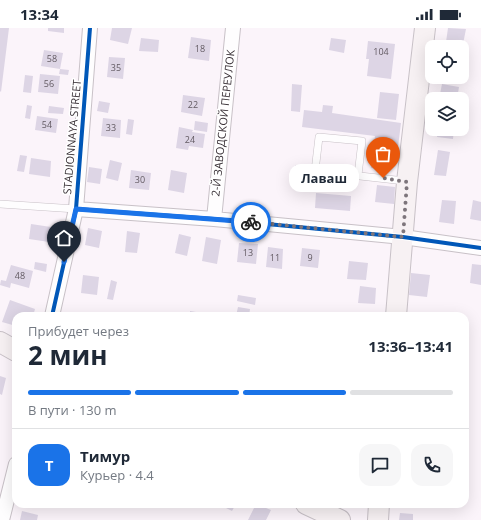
<!DOCTYPE html>
<html lang="ru">
<head>
<meta charset="utf-8">
<style>
  :root { --surface:#fff; --page:#f6f6f7; --text:#1f2937; --muted:#747a83; --line:#e0e1e3; --accent:#1a73e8 }
  body { margin:0; font-family:"Open Sans",sans-serif; background:var(--page); color:var(--text); height:100vh; display:flex; flex-direction:column; font-size:15px; white-space:nowrap }
  * { box-sizing:border-box; margin:0 }
  p { font-size:13px; color:var(--muted) }
  .icon { flex:none; width:22px; height:22px; fill:none; stroke:currentColor; stroke-width:2; stroke-linecap:round; stroke-linejoin:round }
  .map { position:relative; flex:1; overflow:hidden }
  .sheet { position:absolute; left:12px; top:284px; width:457px; height:196px; display:flex; flex-direction:column; background:var(--surface); border-radius:12px; box-shadow:0 4px 16px #0002 }
  .sheet>* { flex:none }
  .tools { position:absolute; left:425px; top:12px; display:grid; gap:8px }
  .tools a { display:grid; place-items:center; width:44px; height:44px; border-radius:8px; background:var(--surface); box-shadow:0 4px 16px #0002; font-size:20px }
  .pin { position:absolute; display:grid; place-items:center; width:34px; height:34px; color:#fff; margin:-41px -17px; border-radius:50% 50% 50% 0; rotate:-45deg; box-shadow:0 0 4px #0007 }
  .pin .icon { rotate:45deg }
  .courier { position:absolute; display:grid; place-items:center; width:40px; height:40px; margin:-20px; border:3px solid #1a73e8; border-radius:50%; background:#fff; color:#222; box-shadow:0 1px 5px #0007 }
  .bubble { position:absolute; height:28px; border-radius:12px; background:var(--surface); box-shadow:0 4px 16px #0002; font-size:13px; font-weight:700; line-height:28px; text-align:center }
  .headline em { font-style:normal; font-weight:700 }
  .headline div { display:flex; flex-direction:column-reverse }
  .headline { display:flex; align-items:center; justify-content:space-between; height:68px; padding:0 16px }
  h1 { font-size:26px; font-weight:700; line-height:30px }
  .bar { display:grid; grid-template-columns:repeat(4,1fr); gap:6px 4px; align-content:center; height:48px; padding:0 16px }
  .bar i { height:5px; border-radius:3px; background:var(--line) }
  .bar .current { background:var(--accent) }
  .bar p { grid-column:span 4 }
  .line { display:flex; align-items:center; gap:10px; padding:0 16px; border-top:1px solid var(--line) }
  .line div { flex:1 }
  .round { display:grid; place-items:center; flex:none; width:42px; height:42px; border-radius:12px; background:var(--page) }
  .status { display:flex; justify-content:space-between; align-items:center; height:28px; padding:0 20px; background:var(--surface); direction:ltr }
  .status svg { height:11px; fill:currentColor }
  .map>svg:first-child { display:block }
  .building { fill:#ddd5e5 }
  .lines { fill:none; stroke-linecap:round; stroke-linejoin:round }
  .service-casing { stroke:#c8c1c7; stroke-width:8 }
  .minor-casing { stroke:#c8c1c7; stroke-width:16 }
  .secondary-casing { stroke:#c8c1c7; stroke-width:22 }
  .service { stroke:#fefdfe; stroke-width:7 }
  .minor { stroke:#fefdfe; stroke-width:14 }
  .secondary { stroke:#f7f1f3; stroke-width:20 }
  .cycleway-casing { stroke:#fff; stroke-width:6 }
  .cycleway { stroke:#0057b8; stroke-width:4 }
  .done { stroke:#7d757b; stroke-width:4; stroke-dasharray:0 7.2 }
  .route { stroke:#1a73e8; stroke-width:5 }
  .labels { text-anchor:middle; stroke-width:3; stroke-linejoin:round; paint-order:stroke }
  .number-label { font-size:9px; fill:#625a62 }
  .street-label { font-size:11px; fill:#393137; stroke:#fff }
</style>
</head>
<body>
<div class="status"><b>13:34</b><svg viewBox="0 0 49 12"><path d="M0 12V9h3v3zM5 12V6h3v6zM10 12V3h3v9zM15 12V0h3v12zM26 1h20v11H26zM47 4h2v5h-2z"/></svg></div>
<div class="map">
<svg width="481" height="492" viewBox="0 0 481 492">
  <rect width="100%" height="100%" fill="#fbf4fa"/>
  <!-- building -->
  <path class="building" d="M0,0H9L1,64L0,63Z
    M48,0H64V5L48,3Z
    M112,0H132L128,16L110,12Z
    M448,0L466,1L463,16L446,14Z
    M191,9L211,12L209,33L188,30Z
    M141,10L159,12L158,24L139,23Z
    M331,10L346,12L344,25L329,22Z
    M368,13L395,16L391,51L367,48L369,31H366Z
    M44,22L63,25L60,41L69,42L68,47L59,46L60,41L41,38Z
    M109,29L125,30L123,51L107,49Z
    M40,46L60,48L58,66L38,64Z
    M25,47L33,48L31,65L23,64Z
    M292,56L302,57L300,84L291,83Z
    M442,56L459,59L457,71H439Z
    M380,64L399,66L396,92L377,90Z
    M183,67L205,70L202,88L181,84Z
    M99,73L110,75L108,85L97,83Z
    M27,77L32,78L30,91L25,90Z
    M323,77L333,78L332,85L401,95L396,135H392L391,140L389,139V142L371,140L375,108L302,99L304,82L322,84Z
    M49,78L64,80L63,86L48,85Z
    M37,88L58,91L56,105L35,102Z
    M103,90L121,92L120,110L101,108Z
    M128,91L134,92L132,107L126,106Z
    M195,93L208,95L207,104L194,102Z
    M179,99L193,102L192,104L205,106L203,120L189,118L188,122L176,120Z
    M438,101H454L453,111L437,109Z
    M438,122L450,124L446,148L434,147Z
    M20,127L27,128L24,144L17,143Z
    M31,130L51,133L50,149L29,146Z
    M110,132L122,135L118,153L106,150Z
    M295,137H307V150H295Z
    M89,139L102,141L100,156L87,154Z
    M131,142L151,145L149,162L129,160Z
    M171,142L187,145L184,165L168,162Z
    M377,157L395,159L394,176L375,174Z
    M316,165L351,168L350,183L315,180Z
    M442,172L456,173L454,196L439,194Z
    M473,172L481,174V193L470,191Z
    M31,196L51,199L49,214L29,211Z
    M88,200L102,203L99,220L85,217Z
    M127,203L140,205L137,225L125,224Z
    M179,206L191,209L187,228L175,225Z
    M206,209L221,212L217,236L202,233Z
    M239,215L258,216L256,236L237,234Z
    M268,219L283,221L282,241L266,239Z
    M302,220L320,222L318,240L300,238Z
    M349,233L368,235L366,252L347,251Z
    M35,234L47,236L46,244L34,241Z
    M472,236L481,237V257L470,255Z
    M11,237L33,243L29,260L11,255L10,260L0,257L1,252L6,253Z
    M411,245L430,247L427,269L409,267Z
    M83,247L99,249L97,267L81,265Z
    M111,252L117,254L113,272L107,271Z
    M360,258L376,260L375,276L358,275Z
    M238,267L256,270L255,277L237,273Z
    M10,272L35,281L33,288H16V298L2,294Z
    M238,279L250,281L249,288H236Z
    M190,283L196,284V288H190Z
    M0,348L6,350L2,367L0,366Z
    M20,476H39L38,480Z
    M218,476H236L232,483Z
    M256,476L271,482L266,492H248Z
    M22,483L38,487L37,492H20Z
    M400,485L413,486V492H399Z"/>
  <g class="lines">
    <defs>
      <path id="service" d="M358,147L362,113L319,109L315,143L405,153
        M0,176L76,181"/>
      <path id="minor" d="M76,181L214,191L403,209L481,220
        M214,191L233,0
        M52,288L76,181L90,0
        M2,492L16,436"/>
      <path id="secondary" d="M396,288L407,154L425,0
        M0,314L16,323
        M306,476L340,492
        M378,492L379,476"/>
    </defs>
    <!-- service casing -->
    <use href="#service" class="service-casing"/>
    <!-- minor casing -->
    <use href="#minor" class="minor-casing"/>
    <!-- secondary casing -->
    <use href="#secondary" class="secondary-casing"/>
    <!-- service -->
    <use href="#service" class="service"/>
    <!-- minor -->
    <use href="#minor" class="minor"/>
    <!-- secondary -->
    <use href="#secondary" class="secondary"/>
    <defs>
      <path id="cycleway" d="M76,181L214,191L403,209L481,220
        M52,288L76,181L90,0"/>
    </defs>
    <!-- cycleway casing -->
    <use href="#cycleway" class="cycleway-casing"/>
    <!-- cycleway -->
    <use href="#cycleway" class="cycleway"/>
  </g>
  <g class="lines">
    <!-- done -->
    <path class="done" d="M251,194L403,209L407,154L383,150"/>
    <!-- route -->
    <path class="route" d="M64,234L76,181L251,194"/>
  </g>
  <g class="labels">
    <!-- number labels -->
    <g class="number-label">
      <text x="200" y="24">18</text>
      <text x="381" y="27">104</text>
      <text x="52" y="34">58</text>
      <text x="116" y="43">35</text>
      <text x="49" y="59">56</text>
      <text x="193" y="80">22</text>
      <text x="47" y="100">54</text>
      <text x="111" y="103">33</text>
      <text x="190" y="115">24</text>
      <text x="140" y="155">30</text>
      <text x="248" y="228">13</text>
      <text x="275" y="233">11</text>
      <text x="310" y="233">9</text>
      <text x="20" y="251">48</text>
    </g>
    <!-- street labels -->
    <g class="street-label">
      <text transform="translate(223 95) rotate(-84)" y="4">2-Й ЗАВОДСКОЙ ПЕРЕУЛОК</text>
      <text transform="translate(72 109) rotate(-85)" y="4">STADIONNAYA STREET</text>
    </g>
  </g>
</svg>
<div class="tools">
<a><svg class="icon" aria-label="locate" viewBox="0 0 24 24"><circle cx="12" cy="12" r="6"/><path d="M12 2v4M12 18v4M2 12h4M18 12h4"/></svg></a>
<a><svg class="icon" aria-label="layers" viewBox="0 0 24 24"><path d="M12 4l9 5-9 5-9-5zM3 14l9 5 9-5"/></svg></a>
</div>
<div class="pin" style="left:383px;top:150px;background:#ea580c"><svg class="icon" aria-label="bag" viewBox="0 0 24 24"><path d="M5 8h14l-1 12H6zM9 8a3 3 0 0 1 6 0"/></svg></div>
<div class="pin" style="left:64px;top:234px;background:#1f2937"><svg class="icon" aria-label="home" viewBox="0 0 24 24"><path d="M3 11l9-7 9 7M6 9v11h12V9"/></svg></div>
<div class="courier" style="left:251px;top:194px"><svg class="icon" aria-label="bike" viewBox="0 0 24 24"><circle cx="6" cy="16" r="4"/><circle cx="18" cy="16" r="4"/><path d="M6 16l4-8h5l3 8M10 8l3 8H6M13 5h3"/></svg></div>
<div class="bubble" style="left:289px;top:136px;width:70px">Лаваш</div>
<section class="sheet">
<div class="headline"><div><h1>2 мин</h1><p>Прибудет через</p></div><em>13:36–13:41</em></div>
<div class="bar"><i class="current"></i><i class="current"></i><i class="current"></i><i></i><p>В пути · 130 m</p></div>
<div class="line" style="height:72px"><b class="round" style="background:var(--accent);color:#fff">Т</b><div><b>Тимур</b><p>Курьер · 4.4</p></div><a class="round"><svg class="icon" aria-label="chat" viewBox="0 0 24 24"><path d="M4 5h16v11H9l-5 4z"/></svg></a><a class="round"><svg class="icon" aria-label="phone" viewBox="0 0 24 24"><path d="M5 4h4l2 5-3 2q2 4 5 5l2-3 5 2v4C11 20 4 13 5 4z"/></svg></a></div>
</section>
</div>
</body>
</html>
